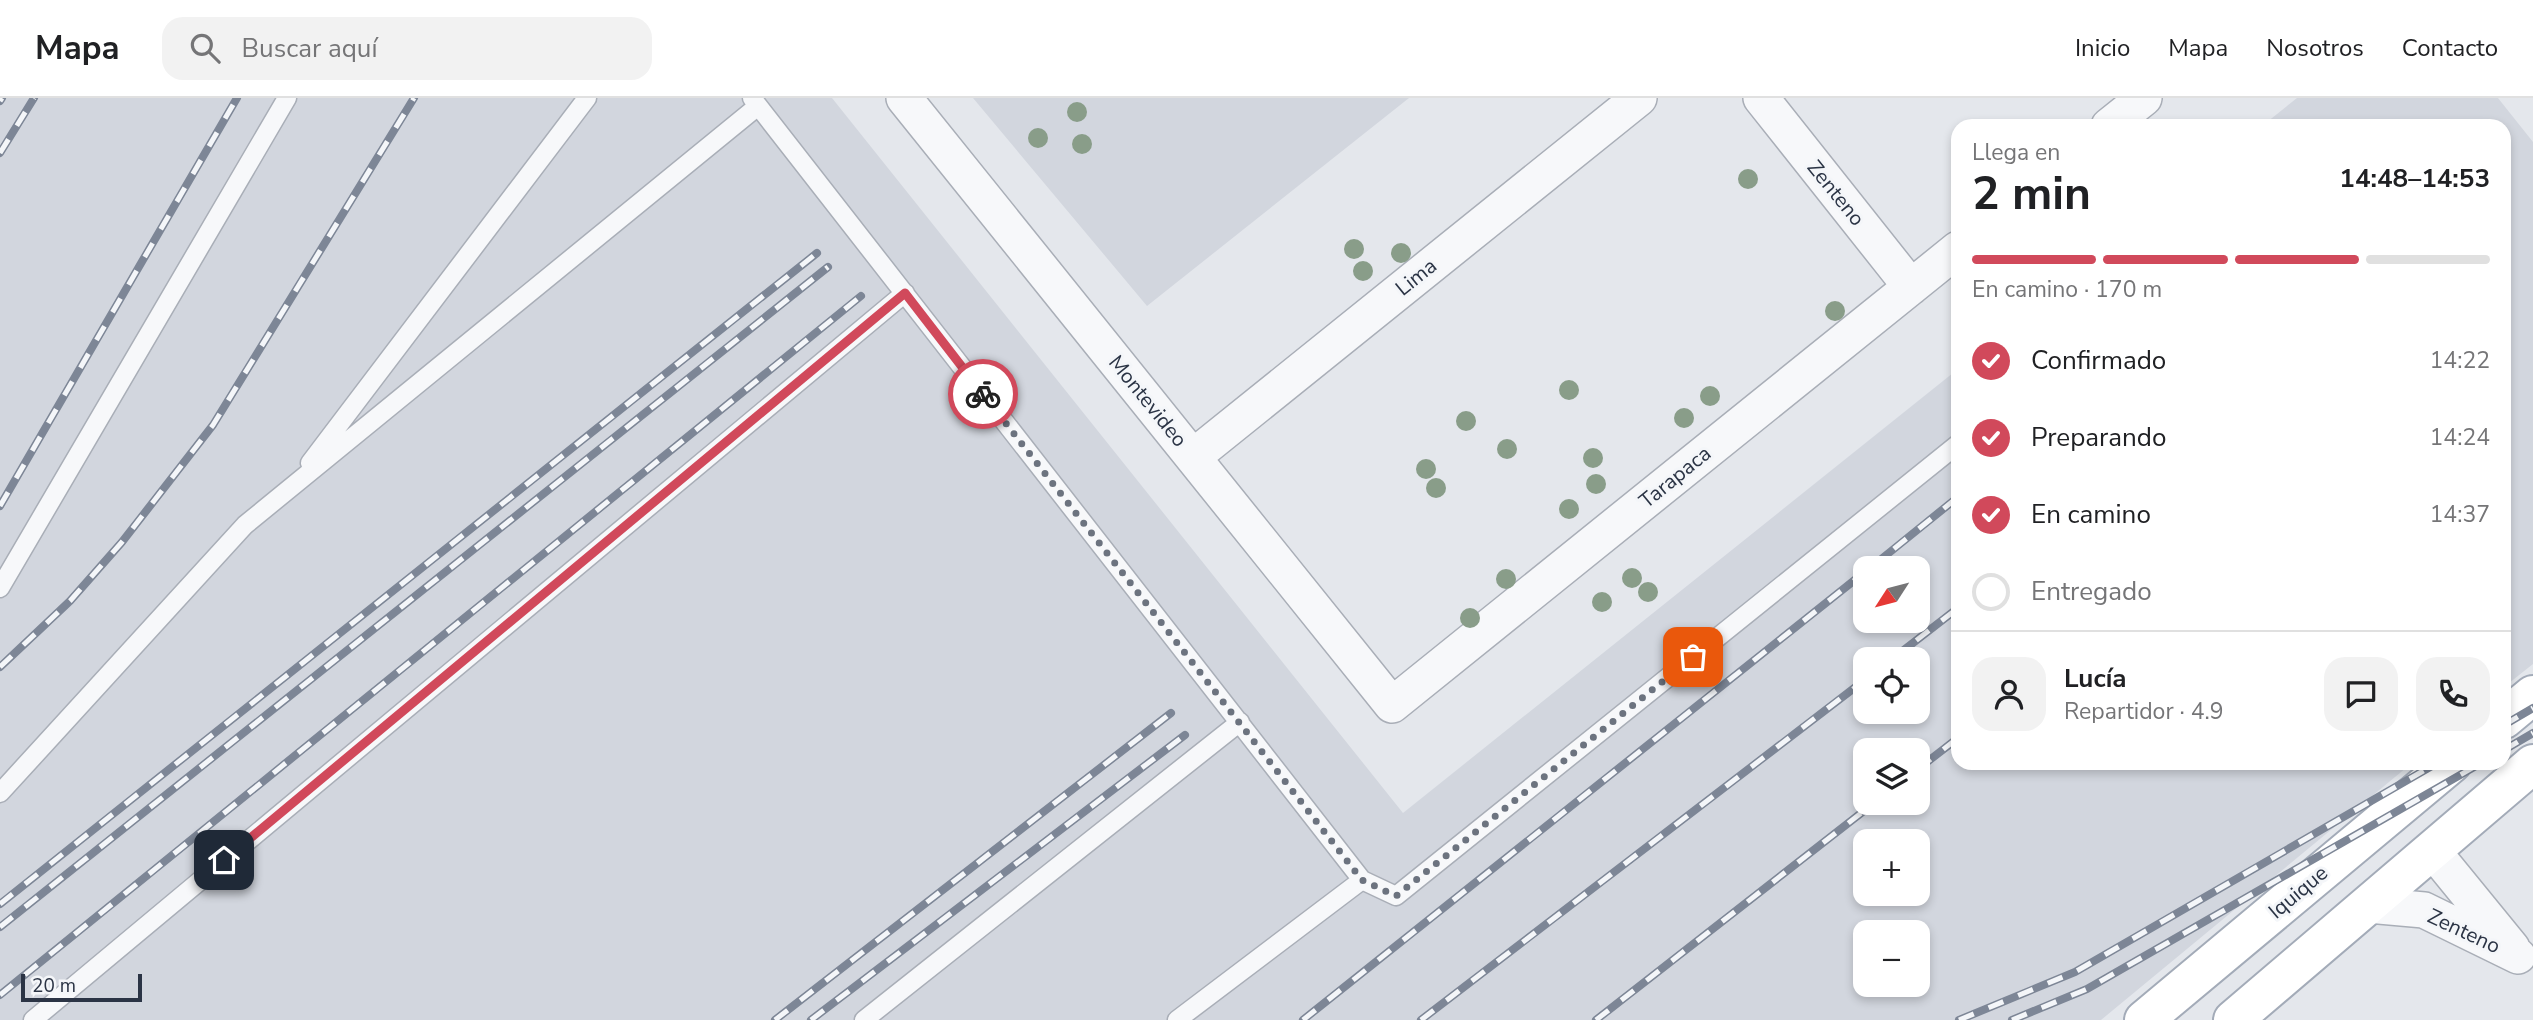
<!DOCTYPE html>
<html lang="es">
<head>
<meta charset="utf-8">
<style>
  :root { --surface:#fff; --page:#f2f2f2; --text:#202124; --muted:#757577; --line:#e0e0e0; --accent:#d1495b }
  body { margin:0; font-family:"Nunito Sans",sans-serif; background:var(--page); color:var(--text); height:100vh; display:flex; flex-direction:column; font-size:26px; white-space:nowrap }
  * { box-sizing:border-box; margin:0 }
  p { font-size:23px; color:var(--muted) }
  .icon { flex:none; width:38px; height:38px; fill:none; stroke:currentColor; stroke-width:2; stroke-linecap:round; stroke-linejoin:round }
  .map { position:relative; flex:1; overflow:hidden }
  .side { position:absolute; left:1951px; top:21px; width:560px; height:651px; display:flex; flex-direction:column; background:var(--surface); border-radius:21px; box-shadow:0 4px 10px #0003 }
  .side>* { flex:none }
  .needle { width:46px; rotate:234deg }
  .fabs { position:absolute; left:1853px; top:458px; display:grid; gap:14px }
  .fabs a { display:grid; place-items:center; width:77px; height:77px; border-radius:14px; background:var(--surface); box-shadow:0 4px 10px #0003; font-size:35px }
  .scale { position:absolute; left:21px; bottom:18px; width:121px; box-sizing:border-box; padding-left:7px; border:4px solid #2b3445; border-top:0; font-size:19px; line-height:24px; white-space:nowrap; color:#2b3445; -webkit-text-stroke:5px #f4f6f9; paint-order:stroke }
  .pin { position:absolute; display:grid; place-items:center; width:60px; height:60px; color:#fff; margin:-30px; border-radius:14px; box-shadow:0 4px 10px #0006 }
  .courier { position:absolute; display:grid; place-items:center; width:70px; height:70px; margin:-35px; border:5px solid #d1495b; border-radius:50%; background:#fff; color:#222; box-shadow:0 2px 9px #0007 }
  .head em { font-style:normal; font-weight:700 }
  .head div { display:flex; flex-direction:column-reverse }
  .head { display:flex; align-items:center; justify-content:space-between; height:119px; padding:0 21px }
  h1 { font-size:46px; font-weight:700; line-height:52px }
  .bar { display:grid; grid-template-columns:repeat(4,1fr); gap:10px 7px; align-content:center; height:84px; padding:0 21px }
  .bar i { height:9px; border-radius:5px; background:var(--line) }
  .bar .active { background:var(--accent) }
  .bar p { grid-column:span 4 }
  .line { display:flex; align-items:center; gap:18px; padding:0 21px; border-top:2px solid var(--line) }
  .line div { flex:1 }
  .round { display:grid; place-items:center; flex:none; width:74px; height:74px; border-radius:21px; background:var(--page) }
  ol { padding:0 21px; list-style:none }
  li { display:flex; align-items:center; gap:21px; height:77px }
  li p { margin-inline-start:auto }
  li .icon { padding:7px; border-radius:50%; background:var(--accent); color:#fff; stroke-width:4 }
  li:last-child { color:var(--muted) }
  li i { width:38px; height:38px; border:4px solid var(--line); border-radius:50% }
  header { display:flex; align-items:center; gap:42px; box-sizing:border-box; height:98px; padding:0 35px; background:var(--surface); border-bottom:2px solid var(--line) }
  header strong { font-size:33px }
  nav { display:flex; gap:38px; margin-inline-start:auto; font-size:24px }
  .search { width:490px; height:63px; background:var(--page); display:flex; align-items:center; gap:18px; box-sizing:border-box; padding:0 24px; border-radius:21px; color:var(--muted); font-size:26px }
  .map>svg:first-child { display:block }
  .built { fill:#d2d6de; fill-rule:evenodd }
  .lines { fill:none; stroke-linecap:round; stroke-linejoin:round }
  .service-casing { stroke:#a9aeb7; stroke-width:21 }
  .minor-casing { stroke:#a9aeb7; stroke-width:38 }
  .primary-casing { stroke:#a3abb8; stroke-width:42 }
  .service { stroke:#f7f8fa; stroke-width:18 }
  .minor { stroke:#f7f8fa; stroke-width:35 }
  .primary { stroke:#fff; stroke-width:38 }
  .rail-casing { stroke:#7d8696; stroke-width:8 }
  .rail { stroke:#f4f6f9; stroke-width:5; stroke-dasharray:16; stroke-linecap:butt }
  .tree { fill:#899d89 }
  .done { stroke:#6c737f; stroke-width:7; stroke-dasharray:0 12.6 }
  .route { stroke:#d1495b; stroke-width:9 }
  .labels { text-anchor:middle; stroke-width:6; stroke-linejoin:round; paint-order:stroke }
  .street-label { font-size:21px; fill:#2b3445; stroke:#f4f6f9 }
</style>
</head>
<body>
<header>
<strong>Mapa</strong>
<div class="search"><svg class="icon" aria-label="search" viewBox="0 0 24 24"><circle cx="10" cy="10" r="6"/><path d="M15 15l6 6"/></svg>Buscar aquí</div>
<nav><a>Inicio</a><a>Mapa</a><a>Nosotros</a><a>Contacto</a></nav>
</header>
<div class="map">
<svg width="2533" height="922" viewBox="0 0 2533 922">
  <rect width="100%" height="100%" fill="#e4e7ec"/>
  <!-- built -->
  <path class="built" d="M0,0H832L1403,715L1958,271V665H2412L2101,922H0ZM1866,471H1918V523H1866ZM1866,562H1918V614H1866ZM1866,653H1918V705H1866ZM1866,744H1918V796H1866ZM1866,835H1918V887H1866Z
    M973,0H1409L1147,208Z
    M2297,0H2498L2533,44V566L2504,589V28H2262Z"/>
  <g class="lines">
    <defs>
      <path id="service" d="M752,0L1362,782L1396,798L1958,346
        M310,365L587,0
        M0,490L287,0
        M0,695L245,427L758,8
        M33,922L905,195
        M864,922L1240,624
        M1177,922L1362,782"/>
      <path id="minor" d="M904,0L1392,607L1958,151
        M1761,0L1911,189
        M2109,28L2144,0
        M1193,359L1639,0
        M2432,752L2512,850
        M2368,807L2424,812L2518,858"/>
      <path id="primary" d="M2504,621L2533,597
        M2144,922L2452,665
        M2233,922L2533,666"/>
    </defs>
    <!-- service casing -->
    <use href="#service" class="service-casing"/>
    <!-- minor casing -->
    <use href="#minor" class="minor-casing"/>
    <!-- primary casing -->
    <use href="#primary" class="primary-casing"/>
    <!-- service -->
    <use href="#service" class="service"/>
    <!-- minor -->
    <use href="#minor" class="minor"/>
    <!-- primary -->
    <use href="#primary" class="primary"/>
    <defs>
      <path id="rail" d="M0,3L2,0
        M0,55L34,0
        M0,408L237,0
        M1869,471L1958,399
        M1891,562L1958,510
        M0,569L70,503L122,444L213,327L414,0
        M2504,627L2533,610
        M2504,652L2533,635
        M1918,671L1958,640
        M0,806L817,155
        M0,829L828,169
        M0,897L861,198
        M775,922L1171,615
        M811,922L1185,637
        M1303,922L1866,473
        M1421,922L1866,581
        M1596,922L1874,705
        M1959,922L2075,874L2437,665
        M2012,922L2087,891L2481,665"/>
    </defs>
    <!-- rail casing -->
    <use href="#rail" class="rail-casing"/>
    <!-- rail -->
    <use href="#rail" class="rail"/>
  </g>
  <!-- trees -->
  <g class="tree">
    <circle cx="1077" cy="14" r="10"/>
    <circle cx="1038" cy="40" r="10"/>
    <circle cx="1082" cy="46" r="10"/>
    <circle cx="1748" cy="81" r="10"/>
    <circle cx="1354" cy="151" r="10"/>
    <circle cx="1401" cy="155" r="10"/>
    <circle cx="1363" cy="173" r="10"/>
    <circle cx="1835" cy="213" r="10"/>
    <circle cx="1569" cy="292" r="10"/>
    <circle cx="1710" cy="298" r="10"/>
    <circle cx="1684" cy="320" r="10"/>
    <circle cx="1466" cy="323" r="10"/>
    <circle cx="1507" cy="351" r="10"/>
    <circle cx="1593" cy="360" r="10"/>
    <circle cx="1426" cy="371" r="10"/>
    <circle cx="1596" cy="386" r="10"/>
    <circle cx="1436" cy="390" r="10"/>
    <circle cx="1569" cy="411" r="10"/>
    <circle cx="1632" cy="480" r="10"/>
    <circle cx="1506" cy="481" r="10"/>
    <circle cx="1648" cy="494" r="10"/>
    <circle cx="1602" cy="504" r="10"/>
    <circle cx="1470" cy="520" r="10"/>
  </g>
  <g class="lines">
    <!-- done -->
    <path class="done" d="M983,296L1362,782L1396,798L1693,559"/>
    <!-- route -->
    <path class="route" d="M224,762L905,195L983,296"/>
  </g>
  <g class="labels">
    <!-- street labels -->
    <g class="street-label">
      <text transform="translate(1836 95) rotate(51)" y="7">Zenteno</text>
      <text transform="translate(1416 179) rotate(-39)" y="7">Lima</text>
      <text transform="translate(1148 303) rotate(51)" y="7">Montevideo</text>
      <text transform="translate(1675 379) rotate(-39)" y="7">Tarapaca</text>
      <text transform="translate(2298 794) rotate(-40)" y="7">Iquique</text>
      <text transform="translate(2464 833) rotate(25)" y="7">Zenteno</text>
    </g>
  </g>
</svg>
<div class="fabs">
<a><svg class="needle" viewBox="-14 -14 28 28"><path d="M0-13l5 13h-10z" fill="#e53935"/><path d="M0 13l5-13h-10z" fill="#757577"/></svg></a>
<a><svg class="icon" aria-label="locate" viewBox="0 0 24 24"><circle cx="12" cy="12" r="6"/><path d="M12 2v4M12 18v4M2 12h4M18 12h4"/></svg></a>
<a><svg class="icon" aria-label="layers" viewBox="0 0 24 24"><path d="M12 4l9 5-9 5-9-5zM3 14l9 5 9-5"/></svg></a>
<a>+</a>
<a>−</a>
</div>
<div class="scale">20 m</div>
<div class="pin" style="left:1693px;top:559px;background:#ea580c"><svg class="icon" aria-label="bag" viewBox="0 0 24 24"><path d="M5 8h14l-1 12H6zM9 8a3 3 0 0 1 6 0"/></svg></div>
<div class="pin" style="left:224px;top:762px;background:#1f2937"><svg class="icon" aria-label="home" viewBox="0 0 24 24"><path d="M3 11l9-7 9 7M6 9v11h12V9"/></svg></div>
<div class="courier" style="left:983px;top:296px"><svg class="icon" aria-label="bike" viewBox="0 0 24 24"><circle cx="6" cy="16" r="4"/><circle cx="18" cy="16" r="4"/><path d="M6 16l4-8h5l3 8M10 8l3 8H6M13 5h3"/></svg></div>
<section class="side">
<div class="head"><div><h1>2 min</h1><p>Llega en</p></div><em>14:48–14:53</em></div>
<div class="bar"><i class="active"></i><i class="active"></i><i class="active"></i><i></i><p>En camino · 170 m</p></div>
<ol>
<li><svg class="icon" aria-label="check" viewBox="0 0 24 24"><path d="M5 12l5 5 9-10"/></svg>Confirmado<p>14:22</p></li>
<li><svg class="icon" aria-label="check" viewBox="0 0 24 24"><path d="M5 12l5 5 9-10"/></svg>Preparando<p>14:24</p></li>
<li><svg class="icon" aria-label="check" viewBox="0 0 24 24"><path d="M5 12l5 5 9-10"/></svg>En camino<p>14:37</p></li>
<li><i></i>Entregado</li>
</ol>
<div class="line" style="height:126px"><a class="round"><svg class="icon" aria-label="person" viewBox="0 0 24 24"><circle cx="12" cy="8" r="4"/><path d="M4 21q1-7 8-7t8 7"/></svg></a><div><b>Lucía</b><p>Repartidor · 4.9</p></div><a class="round"><svg class="icon" aria-label="chat" viewBox="0 0 24 24"><path d="M4 5h16v11H9l-5 4z"/></svg></a><a class="round"><svg class="icon" aria-label="phone" viewBox="0 0 24 24"><path d="M5 4h4l2 5-3 2q2 4 5 5l2-3 5 2v4C11 20 4 13 5 4z"/></svg></a></div>
</section>
</div>
</body>
</html>
